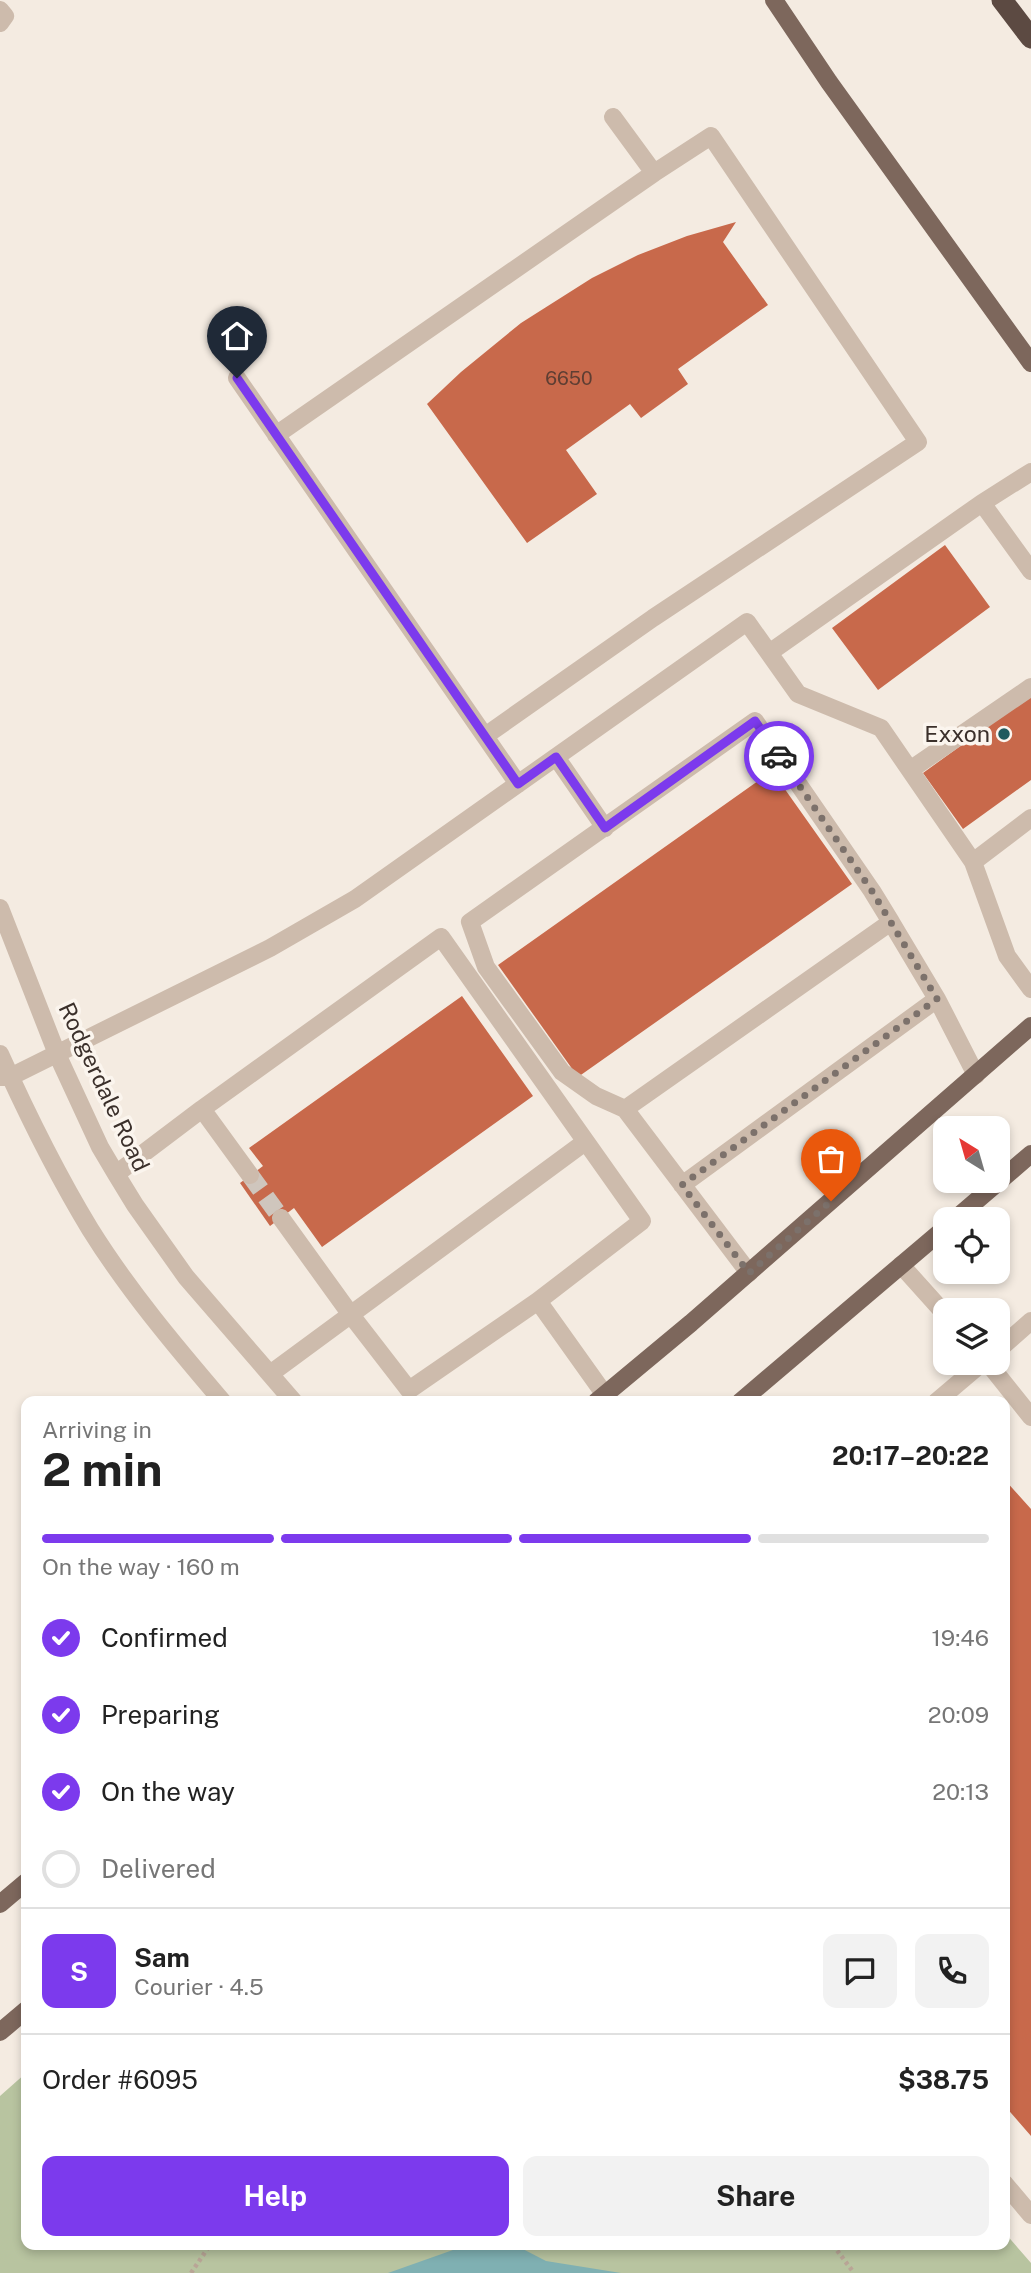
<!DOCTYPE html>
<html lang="en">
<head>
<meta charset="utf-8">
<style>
  :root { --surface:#fff; --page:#f2f2f2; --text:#222; --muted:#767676; --line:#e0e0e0; --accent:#7c3aed }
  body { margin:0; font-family:"Public Sans",sans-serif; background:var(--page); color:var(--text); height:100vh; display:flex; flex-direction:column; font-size:26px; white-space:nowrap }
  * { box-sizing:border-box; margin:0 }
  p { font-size:23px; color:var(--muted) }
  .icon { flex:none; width:38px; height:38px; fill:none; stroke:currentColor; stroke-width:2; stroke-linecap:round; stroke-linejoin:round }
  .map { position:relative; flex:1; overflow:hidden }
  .drawer { position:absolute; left:21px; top:1396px; width:989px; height:854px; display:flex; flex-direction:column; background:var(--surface); border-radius:14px; box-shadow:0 4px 10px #0003 }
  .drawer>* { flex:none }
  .needle { width:46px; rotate:323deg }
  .fabs { position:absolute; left:933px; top:1116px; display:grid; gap:14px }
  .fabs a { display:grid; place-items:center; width:77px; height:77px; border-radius:14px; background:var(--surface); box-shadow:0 4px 10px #0003; font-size:35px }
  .pin { position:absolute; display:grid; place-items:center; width:60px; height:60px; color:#fff; margin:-72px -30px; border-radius:50% 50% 50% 0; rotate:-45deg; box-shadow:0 0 7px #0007 }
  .pin .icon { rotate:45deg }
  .courier { position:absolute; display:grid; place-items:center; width:70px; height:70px; margin:-35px; border:5px solid #7c3aed; border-radius:50%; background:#fff; color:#222; box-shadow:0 2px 9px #0007 }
  .headline em { font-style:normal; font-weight:700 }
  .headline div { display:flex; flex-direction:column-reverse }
  .headline { display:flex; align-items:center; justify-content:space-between; height:119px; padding:0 21px }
  h1 { font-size:46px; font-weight:700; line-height:52px }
  .bar { display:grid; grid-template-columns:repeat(4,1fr); gap:10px 7px; align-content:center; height:84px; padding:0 21px }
  .bar i { height:9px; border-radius:5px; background:var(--line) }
  .bar .current { background:var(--accent) }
  .bar p { grid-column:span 4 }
  .line { display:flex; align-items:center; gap:18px; padding:0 21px; border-top:2px solid var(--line) }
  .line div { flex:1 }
  .round { display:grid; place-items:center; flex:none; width:74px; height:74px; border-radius:14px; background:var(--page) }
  ol { padding:0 21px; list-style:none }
  li { display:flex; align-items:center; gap:21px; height:77px }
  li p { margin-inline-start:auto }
  li .icon { padding:7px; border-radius:50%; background:var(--accent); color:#fff; stroke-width:4 }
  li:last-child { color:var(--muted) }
  li i { width:38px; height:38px; border:4px solid var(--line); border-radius:50% }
  .primary-button { display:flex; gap:14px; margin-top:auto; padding:14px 21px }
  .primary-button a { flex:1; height:80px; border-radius:14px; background:var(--accent); color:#fff; font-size:28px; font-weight:700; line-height:80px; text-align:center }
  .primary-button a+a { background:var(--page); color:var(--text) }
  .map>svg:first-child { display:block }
  .green { fill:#b8c4a0 }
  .water { fill:#7fb0b2 }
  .building { fill:#c8694b }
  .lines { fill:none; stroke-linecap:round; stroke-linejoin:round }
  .minor-tunnel { stroke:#cfc6bd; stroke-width:18; stroke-dasharray:18 9; stroke-linecap:butt }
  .path { stroke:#b9a596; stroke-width:4.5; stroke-dasharray:3.5 3.5; stroke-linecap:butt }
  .minor { stroke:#cdbbac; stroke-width:18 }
  .major { stroke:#7d675c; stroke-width:18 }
  .highway { stroke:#5c4a42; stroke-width:21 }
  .done { stroke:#7c716b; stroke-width:7; stroke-dasharray:0 12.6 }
  .route { stroke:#7c3aed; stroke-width:9 }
  .poi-dot { fill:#1f5a5e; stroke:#fbf5ee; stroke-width:2.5 }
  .labels { text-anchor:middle; stroke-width:7; stroke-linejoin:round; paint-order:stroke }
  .number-label { font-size:19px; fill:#5e3e33 }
  .poi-label { font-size:23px; fill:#3b302b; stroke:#fbf5ee; text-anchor:end }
  .street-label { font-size:23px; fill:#3b302b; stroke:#fbf5ee }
</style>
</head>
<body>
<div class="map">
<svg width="1031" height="2273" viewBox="0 0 1031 2273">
  <rect width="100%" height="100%" fill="#f4ebe1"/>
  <!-- green -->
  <path class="green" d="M26,2073V2245H1004L1005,2233L1031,2263V2273H0V2096Z"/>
  <!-- water -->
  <path class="water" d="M467,2245H515L546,2261L621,2273H388Z"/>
  <!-- building -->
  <path class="building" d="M736,222L723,242L768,305L678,369L688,384L641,418L630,404L566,450L597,494L527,543L427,404L461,372L521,323L592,278L638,255L687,236Z
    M945,545L990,607L878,690L832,628Z
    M1031,695V780L963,829L923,773Z
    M772,771L852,884L578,1077L498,965Z
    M462,996L533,1096L322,1247L294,1208L270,1226L240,1183L263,1166L249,1148Z
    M1004,1479L1031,1509V2136L1004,2105Z"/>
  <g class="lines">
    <!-- minor-tunnel -->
    <path class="minor-tunnel" d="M250,1175L281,1218"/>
    <!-- path -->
    <path class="path" d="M833,2245L854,2273
      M191,2273L210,2245"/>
    <!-- minor -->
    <path class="minor" d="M0,10L5,16L0,23
      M237,378L518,784
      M276,435L654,173
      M982,503L1031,571
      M769,653L798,694L881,728L973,862L1007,956L1031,989
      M485,736L653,618L918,442L711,136L654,173L613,117
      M556,757L605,828
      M910,770L1031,687
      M973,862L1031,818
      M0,908L57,1054L100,1147L116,1174L135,1205L186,1277L294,1402
      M0,1054C27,1114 56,1173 90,1229C128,1290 176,1347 223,1402
      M0,1077H10L270,948L355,899L747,622L769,653L982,503L1031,472
      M202,1109L250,1175
      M625,1109L596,1096L562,1072L486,967L470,922L755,721L872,891L891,922
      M116,1174L202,1109L441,937L642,1221L538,1301L605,1395
      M682,1185L937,999
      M281,1218L351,1315L409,1390L538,1301
      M901,1265L945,1314
      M749,1273L625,1109L891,922L937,999L976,1075
      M998,1350L1031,1321
      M988,1363L1031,1417
      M270,1374L585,1142
      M936,1402L982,1363
      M1004,2183L1031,2215"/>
    <!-- major -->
    <path class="major" d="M774,0L829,82L1031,363
      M954,1220L1031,1154
      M596,1402L691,1323L1031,1026
      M740,1402L945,1228
      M0,1904L26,1882
      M0,2032L26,2010"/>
    <!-- highway -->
    <path class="highway" d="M1002,0L1031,38"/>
  </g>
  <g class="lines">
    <!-- done -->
    <path class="done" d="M779,756L872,891L937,999L682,1185L749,1273L831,1201"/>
    <!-- route -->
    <path class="route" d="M237,378L518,784L556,757L605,828L755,721L779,756"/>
  </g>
  <!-- markers -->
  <circle class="poi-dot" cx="1004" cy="734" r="7"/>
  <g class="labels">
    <!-- number labels -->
    <g class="number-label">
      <text x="569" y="385">6650</text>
    </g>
    <!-- poi labels -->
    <g class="poi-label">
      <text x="990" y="742">Exxon</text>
    </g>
    <!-- street labels -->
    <g class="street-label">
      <text transform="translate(104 1087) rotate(65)" y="8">Rodgerdale Road</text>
    </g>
  </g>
</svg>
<div class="fabs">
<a><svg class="needle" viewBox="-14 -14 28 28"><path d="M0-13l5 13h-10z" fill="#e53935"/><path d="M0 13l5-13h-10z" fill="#767676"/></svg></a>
<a><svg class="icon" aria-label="locate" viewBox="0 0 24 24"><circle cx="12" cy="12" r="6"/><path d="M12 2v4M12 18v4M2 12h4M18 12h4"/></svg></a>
<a><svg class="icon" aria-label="layers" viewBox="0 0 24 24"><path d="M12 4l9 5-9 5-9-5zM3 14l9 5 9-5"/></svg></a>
</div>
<div class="pin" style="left:831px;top:1201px;background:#ea580c"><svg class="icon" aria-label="bag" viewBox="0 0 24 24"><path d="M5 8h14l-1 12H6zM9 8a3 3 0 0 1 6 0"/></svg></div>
<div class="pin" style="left:237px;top:378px;background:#1f2937"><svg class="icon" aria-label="home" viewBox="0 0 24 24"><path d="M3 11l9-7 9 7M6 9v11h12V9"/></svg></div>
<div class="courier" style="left:779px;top:756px"><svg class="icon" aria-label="car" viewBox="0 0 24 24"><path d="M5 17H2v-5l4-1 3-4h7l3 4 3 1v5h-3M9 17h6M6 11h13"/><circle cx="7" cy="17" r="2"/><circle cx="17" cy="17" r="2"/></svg></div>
<section class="drawer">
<div class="headline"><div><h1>2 min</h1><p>Arriving in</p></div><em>20:17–20:22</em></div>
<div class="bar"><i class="current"></i><i class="current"></i><i class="current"></i><i></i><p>On the way · 160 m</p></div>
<ol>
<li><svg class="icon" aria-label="check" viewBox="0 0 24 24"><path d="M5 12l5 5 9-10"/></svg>Confirmed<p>19:46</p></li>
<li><svg class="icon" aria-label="check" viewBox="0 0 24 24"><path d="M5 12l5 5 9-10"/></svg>Preparing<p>20:09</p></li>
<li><svg class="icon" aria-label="check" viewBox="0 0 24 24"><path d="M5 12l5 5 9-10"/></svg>On the way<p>20:13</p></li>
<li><i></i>Delivered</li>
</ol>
<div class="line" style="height:126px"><b class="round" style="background:var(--accent);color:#fff">S</b><div><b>Sam</b><p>Courier · 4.5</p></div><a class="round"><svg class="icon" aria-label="chat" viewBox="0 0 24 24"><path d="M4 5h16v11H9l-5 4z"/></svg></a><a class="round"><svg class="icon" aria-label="phone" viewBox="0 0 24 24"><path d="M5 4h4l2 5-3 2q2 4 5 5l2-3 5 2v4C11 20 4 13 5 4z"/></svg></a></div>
<div class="line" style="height:91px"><div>Order #6095</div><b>$38.75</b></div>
<div class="primary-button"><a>Help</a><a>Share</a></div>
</section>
</div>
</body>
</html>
